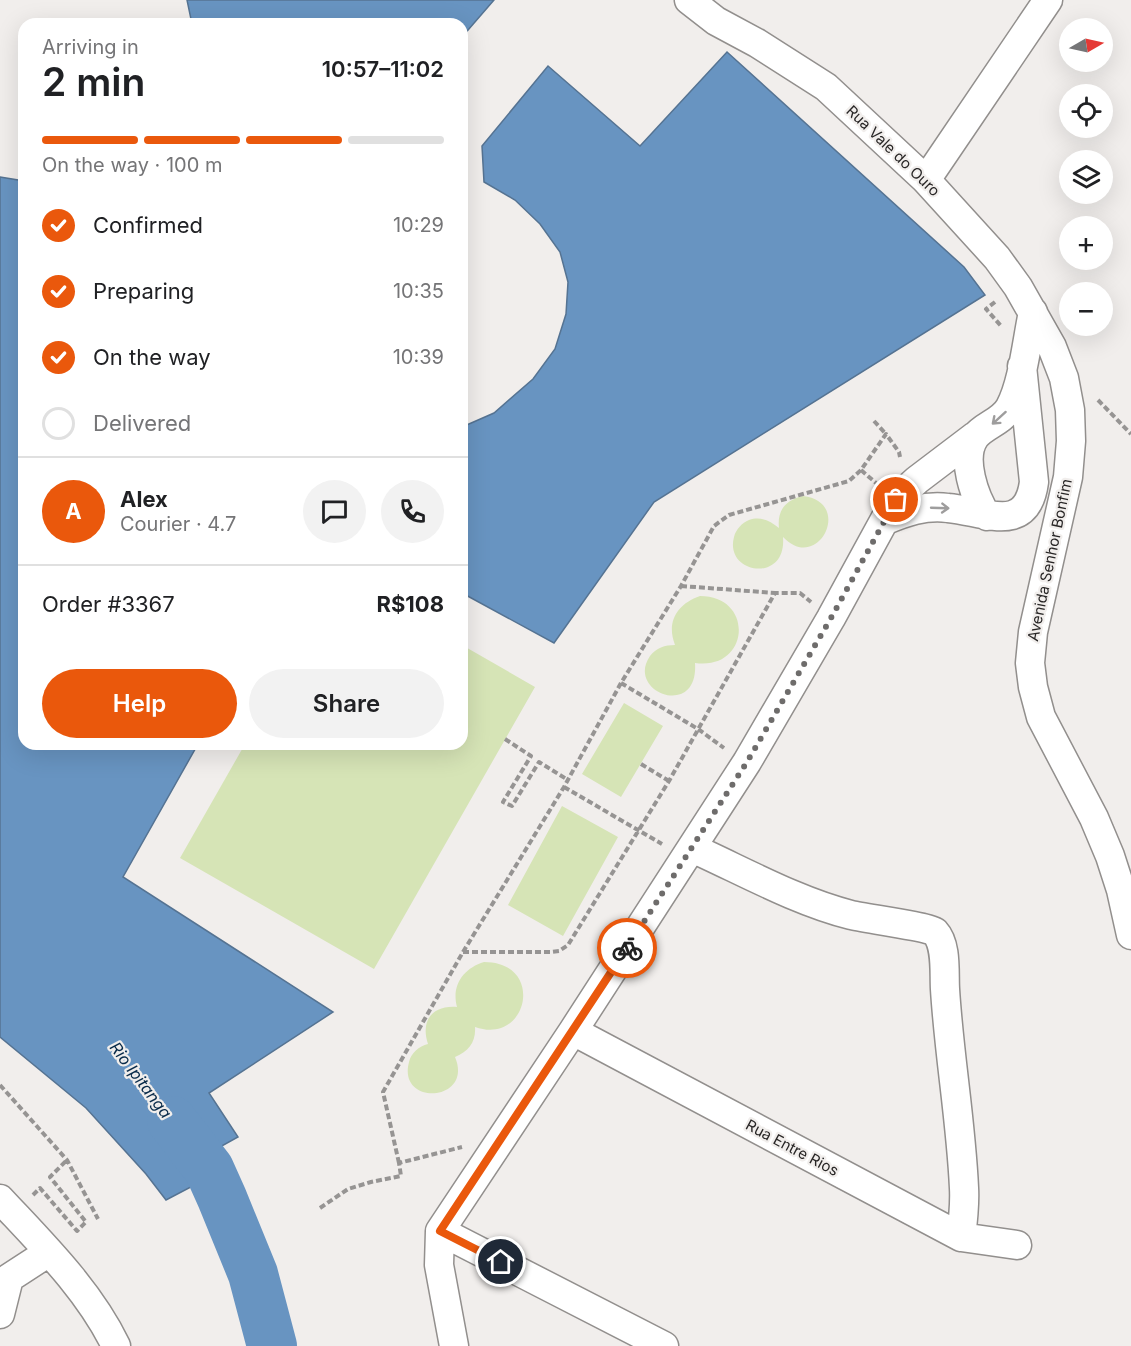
<!DOCTYPE html>
<html lang="en">
<head>
<meta charset="utf-8">
<style>
  :root { --surface:#fff; --page:#f2f2f2; --text:#202124; --muted:#757577; --line:#e0e0e0; --accent:#ea580c }
  body { margin:0; font-family:Inter,sans-serif; background:var(--page); color:var(--text); height:100vh; display:flex; flex-direction:column; font-size:22px; white-space:nowrap }
  * { box-sizing:border-box; margin:0 }
  p { font-size:20px; color:var(--muted) }
  .icon { flex:none; width:33px; height:33px; fill:none; stroke:currentColor; stroke-width:2; stroke-linecap:round; stroke-linejoin:round }
  .map { position:relative; flex:1; overflow:hidden }
  .sheet { position:absolute; left:18px; top:18px; width:450px; height:732px; display:flex; flex-direction:column; background:var(--surface); border-radius:18px; box-shadow:0 6px 24px #0002 }
  .sheet>* { flex:none }
  .needle { width:39px; rotate:81deg }
  .fabs { position:absolute; left:1059px; top:18px; display:grid; gap:12px }
  .fabs a { display:grid; place-items:center; width:54px; height:54px; border-radius:50%; background:var(--surface); box-shadow:0 6px 24px #0002; font-size:30px }
  .pin { position:absolute; display:grid; place-items:center; width:51px; height:51px; color:#fff; margin:-26px; border:3px solid #fff; border-radius:50%; box-shadow:0 2px 6px #0007 }
  .courier { position:absolute; display:grid; place-items:center; width:60px; height:60px; margin:-30px; border:4px solid #ea580c; border-radius:50%; background:#fff; color:#222; box-shadow:0 2px 8px #0007 }
  .head em { font-style:normal; font-weight:600 }
  .head div { display:flex; flex-direction:column-reverse }
  .head { display:flex; align-items:center; justify-content:space-between; height:102px; padding:0 24px }
  h1 { font-size:39px; font-weight:600; line-height:45px }
  .bar { display:grid; grid-template-columns:repeat(4,1fr); gap:9px 6px; align-content:center; height:72px; padding:0 24px }
  .bar i { height:8px; border-radius:4px; background:var(--line) }
  .bar .on { background:var(--accent) }
  .bar p { grid-column:span 4 }
  .line { display:flex; align-items:center; gap:15px; padding:0 24px; border-top:2px solid var(--line) }
  .line div { flex:1 }
  .round { display:grid; place-items:center; flex:none; width:63px; height:63px; border-radius:32px; background:var(--page) }
  ol { padding:0 24px; list-style:none }
  li { display:flex; align-items:center; gap:18px; height:66px }
  li p { margin-inline-start:auto }
  li .icon { padding:6px; border-radius:50%; background:var(--accent); color:#fff; stroke-width:4 }
  li:last-child { color:var(--muted) }
  li i { width:33px; height:33px; border:3px solid var(--line); border-radius:50% }
  .cta { display:flex; gap:12px; margin-top:auto; padding:12px 24px }
  .cta a { flex:1; height:69px; border-radius:36px; background:var(--accent); color:#fff; font-size:24px; font-weight:600; line-height:69px; text-align:center }
  .cta a+a { background:var(--page); color:var(--text) }
  .map>svg:first-child { display:block }
  .green { fill:#d6e4b6 }
  .water { fill:#6894c1; stroke:#557392; stroke-width:1.5 }
  .lines { fill:none; stroke-linecap:round; stroke-linejoin:round }
  .river { stroke:#6894c1; stroke-width:50 }
  .minor-casing { stroke:#928f8d; stroke-width:31 }
  .path { stroke:#969493; stroke-width:4; stroke-dasharray:6 3; stroke-linecap:butt }
  .minor { stroke:#fff; stroke-width:28 }
  .oneway { stroke:#9e9d9d }
  .done { stroke:#6e6c6b; stroke-width:6; stroke-dasharray:0 10.8 }
  .route { stroke:#ea580c; stroke-width:8 }
  .labels { text-anchor:middle; stroke-width:4.5; stroke-linejoin:round; paint-order:stroke }
  .street-label { font-size:15px; fill:#282626; stroke:#f1eeec }
  .water-label { font-size:16px; font-style:italic; fill:#082a49; stroke:#f1eeec }
</style>
</head>
<body>
<div class="map">
<svg width="1131" height="1346" viewBox="0 0 1131 1346">
  <rect width="100%" height="100%" fill="#f1eeec"/>
  <!-- green -->
  <path class="green" d="M803,496C854,502 818,574 783,537C787,584 724,574 734,537C736,529 742,523 749,520C761,516 770,521 779,528C777,511 785,500 803,496Z
    M700,596C755,596 750,671 695,663C699,720 625,692 650,656C656,648 665,645 675,645C666,622 677,604 700,596Z
    M462,645L535,687L374,969L180,858L245,744H462Z
    M624,703L663,726L621,797L582,774Z
    M562,806L618,837L563,936L508,905Z
    M484,962C546,962 528,1046 475,1027C476,1042 469,1051 455,1057C474,1102 397,1107 409,1062C411,1053 419,1046 428,1044C420,1020 433,1005 457,1007C451,985 464,968 484,962Z"/>
  <!-- water -->
  <path class="water" d="M187,0H494L462,37V24H192Z
    M727,52L964,267L985,295L654,502L554,643L462,593V427L494,413L533,379L555,349L566,314L568,282L560,252L540,224L515,200L484,182L482,146L548,66L640,146Z
    M0,177L24,181V744H198L123,877L333,1012L209,1093L238,1137L218,1148L229,1167L166,1200L146,1174L86,1108L0,1037Z"/>
  <g class="lines">
    <!-- river -->
    <path class="river" d="M172,1121L209,1169L222,1198L253,1274L272,1346"/>
    <defs>
      <path id="minor" d="M689,0L716,21L757,43L826,87L926,180L997,258L1018,287L1052,347L1064,378L1070,410L1071,441L1068,477L1033,632L1030,663L1033,687L1041,717L1094,818L1110,856L1121,890L1131,935
        M926,180L1048,0
        M987,516C975,498 960,458 975,437C984,425 1002,422 1010,407C1023,383 1027,340 1033,312
        M884,521C905,512 925,505 948,508C984,511 1027,536 1034,482L1022,366
        M692,848C743,871 796,901 851,915C863,918 930,927 935,932C947,945 944,972 945,989C949,1055 961,1121 964,1188C965,1204 963,1221 961,1237
        M573,1031L961,1237L1017,1245
        M0,1199C42,1244 89,1290 116,1346
        M440,1231L664,1346
        M0,1314L9,1278L49,1252
        M454,1346L439,1265L440,1231L573,1031L747,762L831,618L896,499L917,480L975,436"/>
    </defs>
    <!-- minor casing -->
    <use href="#minor" class="minor-casing"/>
    <!-- path -->
    <path class="path" d="M995,302L986,309L1001,326
      M1098,400L1131,434
      M874,421L886,434
      M861,470L876,483
      M681,586L775,593
      M621,683L698,729L724,748
      M505,739L531,756L503,802L512,806L539,762L568,780
      M641,764L669,781
      M564,787L662,844
      M463,952H551L559,951L568,945L669,781L775,593H800L811,602
      M0,1085L67,1160L98,1219
      M399,1163L383,1092L463,952L564,787L621,683L681,586L714,526L729,515L849,481L861,470L886,434L899,452L900,457
      M33,1195L40,1188L77,1231L86,1222L50,1177L67,1160
      M320,1208L348,1189L371,1182L401,1176L399,1163L462,1147"/>
    <!-- minor -->
    <use href="#minor" class="minor"/>
  </g>
  <!-- one-way arrows -->
  <defs><path id="oneway-shaft" d="M-6 0H5M1.5-3L5.5 0L1.5 3" fill="none" stroke-width="1.6" stroke-linecap="round" stroke-linejoin="round" transform="scale(1.5)"/></defs>
  <g class="oneway">
    <use href="#oneway-shaft" transform="translate(999 418) rotate(138)"/>
    <use href="#oneway-shaft" transform="translate(940 508) rotate(2)"/>
  </g>
  <g class="lines">
    <!-- done -->
    <path class="done" d="M627,948L747,762L831,618L896,500"/>
    <!-- route -->
    <path class="route" d="M501,1262L440,1231L627,948"/>
  </g>
  <g class="labels">
    <!-- street labels -->
    <g class="street-label">
      <text transform="translate(893 151) rotate(44)" y="5">Rua Vale do Ouro</text>
      <text transform="translate(1050 560) rotate(-78)" y="5">Avenida Senhor Bonfim</text>
      <text transform="translate(792 1148) rotate(28)" y="5">Rua Entre Rios</text>
    </g>
    <!-- water labels -->
    <g class="water-label">
      <text transform="translate(141 1080) rotate(53)" y="6">Rio Ipitanga</text>
    </g>
  </g>
</svg>
<div class="fabs">
<a><svg class="needle" viewBox="-14 -14 28 28"><path d="M0-13l5 13h-10z" fill="#e53935"/><path d="M0 13l5-13h-10z" fill="#757577"/></svg></a>
<a><svg class="icon" aria-label="locate" viewBox="0 0 24 24"><circle cx="12" cy="12" r="6"/><path d="M12 2v4M12 18v4M2 12h4M18 12h4"/></svg></a>
<a><svg class="icon" aria-label="layers" viewBox="0 0 24 24"><path d="M12 4l9 5-9 5-9-5zM3 14l9 5 9-5"/></svg></a>
<a>+</a>
<a>−</a>
</div>
<div class="pin" style="left:896px;top:500px;background:#ea580c"><svg class="icon" aria-label="bag" viewBox="0 0 24 24"><path d="M5 8h14l-1 12H6zM9 8a3 3 0 0 1 6 0"/></svg></div>
<div class="pin" style="left:501px;top:1262px;background:#1f2937"><svg class="icon" aria-label="home" viewBox="0 0 24 24"><path d="M3 11l9-7 9 7M6 9v11h12V9"/></svg></div>
<div class="courier" style="left:627px;top:948px"><svg class="icon" aria-label="bike" viewBox="0 0 24 24"><circle cx="6" cy="16" r="4"/><circle cx="18" cy="16" r="4"/><path d="M6 16l4-8h5l3 8M10 8l3 8H6M13 5h3"/></svg></div>
<section class="sheet">
<div class="head"><div><h1>2 min</h1><p>Arriving in</p></div><em>10:57–11:02</em></div>
<div class="bar"><i class="on"></i><i class="on"></i><i class="on"></i><i></i><p>On the way · 100 m</p></div>
<ol>
<li><svg class="icon" aria-label="check" viewBox="0 0 24 24"><path d="M5 12l5 5 9-10"/></svg>Confirmed<p>10:29</p></li>
<li><svg class="icon" aria-label="check" viewBox="0 0 24 24"><path d="M5 12l5 5 9-10"/></svg>Preparing<p>10:35</p></li>
<li><svg class="icon" aria-label="check" viewBox="0 0 24 24"><path d="M5 12l5 5 9-10"/></svg>On the way<p>10:39</p></li>
<li><i></i>Delivered</li>
</ol>
<div class="line" style="height:108px"><b class="round" style="background:var(--accent);color:#fff">A</b><div><b>Alex</b><p>Courier · 4.7</p></div><a class="round"><svg class="icon" aria-label="chat" viewBox="0 0 24 24"><path d="M4 5h16v11H9l-5 4z"/></svg></a><a class="round"><svg class="icon" aria-label="phone" viewBox="0 0 24 24"><path d="M5 4h4l2 5-3 2q2 4 5 5l2-3 5 2v4C11 20 4 13 5 4z"/></svg></a></div>
<div class="line" style="height:78px"><div>Order #3367</div><b>R$108</b></div>
<div class="cta"><a>Help</a><a>Share</a></div>
</section>
</div>
</body>
</html>
